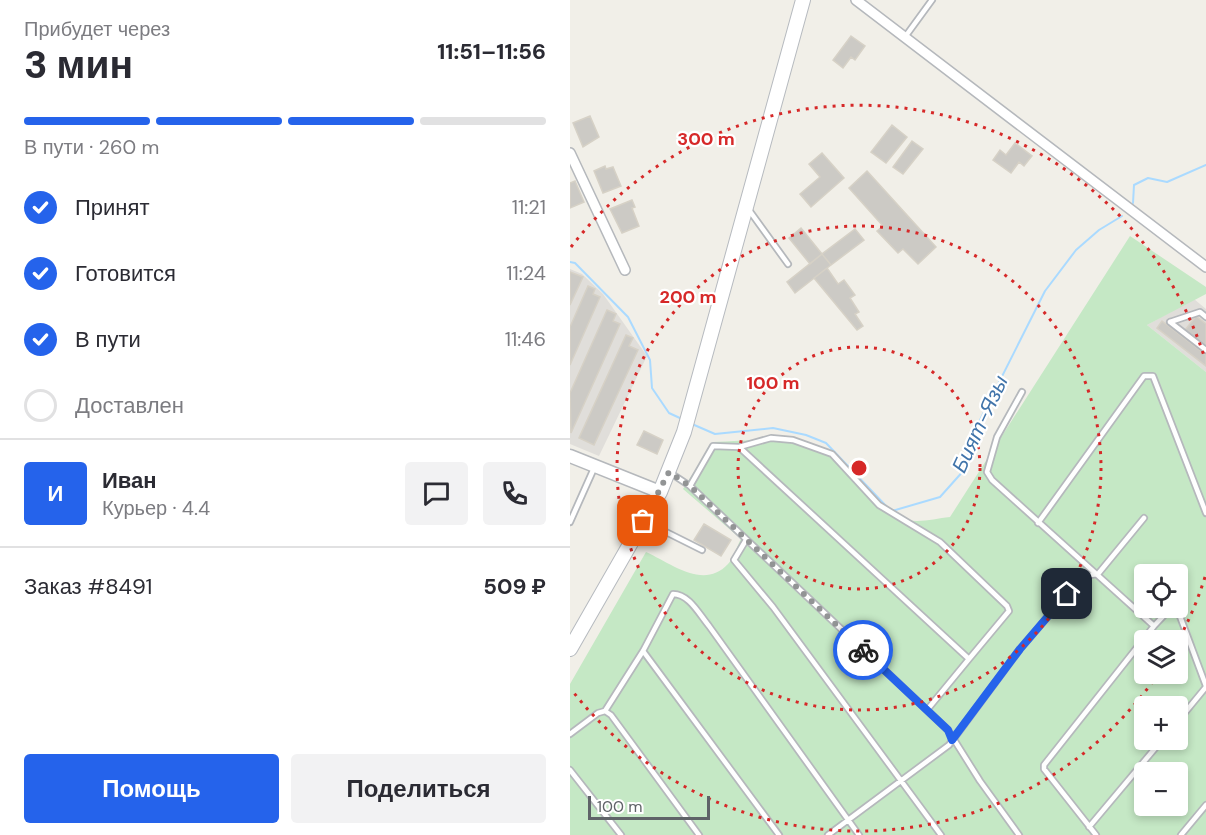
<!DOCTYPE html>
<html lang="ru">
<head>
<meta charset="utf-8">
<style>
  :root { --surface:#fff; --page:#f2f2f3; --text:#2b2b33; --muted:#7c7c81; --line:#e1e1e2; --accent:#2563eb }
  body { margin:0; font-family:"DM Sans",sans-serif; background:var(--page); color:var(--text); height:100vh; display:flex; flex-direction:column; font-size:22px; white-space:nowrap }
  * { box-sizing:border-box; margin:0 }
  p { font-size:20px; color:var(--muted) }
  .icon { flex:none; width:33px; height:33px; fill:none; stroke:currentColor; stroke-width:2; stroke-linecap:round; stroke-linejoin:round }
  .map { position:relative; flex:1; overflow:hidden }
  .drawer { display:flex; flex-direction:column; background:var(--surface); width:570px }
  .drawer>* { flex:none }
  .tools { position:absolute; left:564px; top:564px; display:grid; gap:12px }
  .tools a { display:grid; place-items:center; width:54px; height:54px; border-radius:6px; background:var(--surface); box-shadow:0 3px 9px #0003; font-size:30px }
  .scale { position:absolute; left:18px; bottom:15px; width:122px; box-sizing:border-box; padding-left:6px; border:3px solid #5f6368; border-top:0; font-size:16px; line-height:21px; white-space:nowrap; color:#5f6368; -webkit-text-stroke:4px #fff; paint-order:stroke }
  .pin { position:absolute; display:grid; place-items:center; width:51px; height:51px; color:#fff; margin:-26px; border-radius:12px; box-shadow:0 3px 9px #0006 }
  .courier { position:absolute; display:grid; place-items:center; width:60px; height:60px; margin:-30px; border:4px solid #2563eb; border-radius:50%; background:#fff; color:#222; box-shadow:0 2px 8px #0007 }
  .summary em { font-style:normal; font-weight:800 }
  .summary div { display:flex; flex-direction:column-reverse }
  .summary { display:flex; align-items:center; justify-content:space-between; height:102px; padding:0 24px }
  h1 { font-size:39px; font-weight:800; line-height:45px }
  .bar { display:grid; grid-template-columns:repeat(4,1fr); gap:9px 6px; align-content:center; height:72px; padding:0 24px }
  .bar i { height:8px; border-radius:4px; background:var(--line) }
  .bar .selected { background:var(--accent) }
  .bar p { grid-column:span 4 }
  .line { display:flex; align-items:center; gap:15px; padding:0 24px; border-top:2px solid var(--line) }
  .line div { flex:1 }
  .round { display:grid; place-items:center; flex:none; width:63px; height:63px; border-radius:6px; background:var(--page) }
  ol { padding:0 24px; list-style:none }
  li { display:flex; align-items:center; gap:18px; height:66px }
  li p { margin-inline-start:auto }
  li .icon { padding:6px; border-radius:50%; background:var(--accent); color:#fff; stroke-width:4 }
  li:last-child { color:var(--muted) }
  li i { width:33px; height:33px; border:3px solid var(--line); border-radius:50% }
  .cta { display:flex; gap:12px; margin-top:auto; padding:12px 24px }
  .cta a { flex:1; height:69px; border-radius:6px; background:var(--accent); color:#fff; font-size:24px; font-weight:800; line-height:69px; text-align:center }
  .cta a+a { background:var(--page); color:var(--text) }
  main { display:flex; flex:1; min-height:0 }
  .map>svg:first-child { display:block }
  .industrial { fill:#e0deda }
  .green { fill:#c5e8c5; fill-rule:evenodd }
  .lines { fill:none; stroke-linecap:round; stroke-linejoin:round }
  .stream { stroke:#aadaff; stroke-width:2 }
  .building { fill:#cccac5; stroke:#d6d1c6; stroke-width:1.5 }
  .service-casing { stroke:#b5b8bc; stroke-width:8 }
  .minor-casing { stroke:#b5b8bc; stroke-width:12 }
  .tertiary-casing { stroke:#b5b8bc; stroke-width:15 }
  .secondary-casing { stroke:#b6babf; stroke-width:16 }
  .service { stroke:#fff; stroke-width:4.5 }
  .minor { stroke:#fff; stroke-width:9 }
  .tertiary { stroke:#fff; stroke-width:12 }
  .secondary { stroke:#fff; stroke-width:14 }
  .done { stroke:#929495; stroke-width:6; stroke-dasharray:0 10.8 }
  .route { stroke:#2563eb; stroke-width:8 }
  .ring { fill:none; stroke:#d62828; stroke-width:3; stroke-dasharray:3 6 }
  .labels { text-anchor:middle; stroke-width:4.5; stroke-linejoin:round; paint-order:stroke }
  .water-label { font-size:21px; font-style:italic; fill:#4174aa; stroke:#fff }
  .centre { fill:#d62828; stroke:#fff; stroke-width:3 }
  .ring-label { font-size:18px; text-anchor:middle; font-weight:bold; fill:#d62828; stroke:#fff; stroke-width:4.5; stroke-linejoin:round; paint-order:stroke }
</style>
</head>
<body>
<main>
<section class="drawer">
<div class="summary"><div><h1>3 мин</h1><p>Прибудет через</p></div><em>11:51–11:56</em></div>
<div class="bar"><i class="selected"></i><i class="selected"></i><i class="selected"></i><i></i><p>В пути · 260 m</p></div>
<ol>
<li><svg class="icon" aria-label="check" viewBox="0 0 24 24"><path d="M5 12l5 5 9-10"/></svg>Принят<p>11:21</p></li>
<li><svg class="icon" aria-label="check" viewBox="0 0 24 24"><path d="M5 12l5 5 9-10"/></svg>Готовится<p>11:24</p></li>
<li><svg class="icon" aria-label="check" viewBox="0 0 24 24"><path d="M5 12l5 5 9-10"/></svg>В пути<p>11:46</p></li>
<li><i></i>Доставлен</li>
</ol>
<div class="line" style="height:108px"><b class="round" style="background:var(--accent);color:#fff">И</b><div><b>Иван</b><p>Курьер · 4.4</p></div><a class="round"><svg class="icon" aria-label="chat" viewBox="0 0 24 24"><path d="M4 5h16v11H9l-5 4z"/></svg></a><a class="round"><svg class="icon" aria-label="phone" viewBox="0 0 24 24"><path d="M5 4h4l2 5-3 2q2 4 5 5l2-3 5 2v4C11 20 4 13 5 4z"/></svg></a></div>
<div class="line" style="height:78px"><div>Заказ #8491</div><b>509 ₽</b></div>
<div class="cta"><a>Помощь</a><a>Поделиться</a></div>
</section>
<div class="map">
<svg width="636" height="835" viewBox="0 0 636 835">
  <rect width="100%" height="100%" fill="#f1efe8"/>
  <!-- industrial -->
  <path class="industrial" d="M0,269L12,274L33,294L77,356L29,456L0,444Z
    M624,299L636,309V372L577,325Z"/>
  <!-- green -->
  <path class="green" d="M560,236L636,287V294L577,325L636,372V835H0V684L76,552C102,564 134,590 158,564C164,558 167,546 171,539L113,489L143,442C179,441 218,434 253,450C287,467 305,521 347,521C358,521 369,518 380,517ZM574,574H608V608H574ZM574,640H608V674H574ZM574,706H608V740H574ZM574,772H608V806H574Z"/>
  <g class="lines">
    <!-- stream -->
    <path class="stream" d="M563,203L564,185L578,178L597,182L636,165
      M0,262L5,263L58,317L80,360L82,388L99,413L112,419
      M122,424L145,434L203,428L236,435L256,443L318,508
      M322,511L370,497L395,469L403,434L475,291L506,250L529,230L552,216"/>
  </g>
  <!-- building -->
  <path class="building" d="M281,36L295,46L285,60L281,57L273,68L263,60Z
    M20,116L29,137L13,147L3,123Z
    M322,125L337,137L316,163L301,152Z
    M342,141L353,149L333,174L323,167Z
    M445,143L462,156L454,166L449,162L441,173L423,160L430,150L436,155Z
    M252,153L274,178L241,207L230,194L250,177L239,164Z
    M35,166L36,169L43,167L51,186L33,193L24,171Z
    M297,171L366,247L348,264L333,249L328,253L307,231L313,226L279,188Z
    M5,181L14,202L0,208V183Z
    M62,200L65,207L62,208L69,226L52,233L40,209Z
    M231,228L252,254L240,264L219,238Z
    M285,229L294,240L261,265L252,254Z
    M252,254L261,265L225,293L217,282Z
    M257,268L268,284L274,280L285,295L280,298L289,312L285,314L293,326L287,330L244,278Z
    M0,272L13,277L0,305Z
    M18,286L25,289L23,294L30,297L0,365V327Z
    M37,310L46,314L43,321L50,324L1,433L0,393Z
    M626,316L636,324V346L615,330Z
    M592,321L636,355V366L587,328Z
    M56,335L63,338L59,346L68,350L24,445L9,438Z
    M74,431L93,440L87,454L67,445Z
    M134,524L161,540L151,556L124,540Z"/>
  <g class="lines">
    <defs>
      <path id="service" d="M335,37L362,0
        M179,210L218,264
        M600,322L636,350
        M600,322L630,312L636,317
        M452,392L427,437L417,472L422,480L584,626L600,609L608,611L636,686
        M169,447L201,438L223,440L262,454L309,505L370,542L437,606L439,611L399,659
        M99,472L120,486L378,730L410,781L449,835
        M120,486L143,446L169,447L399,659L357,710
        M0,522L25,466
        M76,522L132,550
        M468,523L574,376H583L636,513
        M176,540L164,560L203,607L371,835
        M73,651L209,835
        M35,711L73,651L103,594C119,594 129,614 139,626L289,835
        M608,721L636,687
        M0,734L28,713L35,711L41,715L129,835
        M0,770L51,835
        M519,827L592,740
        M258,835L379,745L450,649L513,576L528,574L574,518
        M526,835L474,769V765L584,626
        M611,835L636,805"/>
      <path id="minor" d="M286,0L636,267
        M0,153L55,270"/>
      <path id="tertiary" d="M0,456L90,492"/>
      <path id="secondary" d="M0,649L90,492L114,432L233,0"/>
    </defs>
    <!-- service casing -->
    <use href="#service" class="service-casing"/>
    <!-- minor casing -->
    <use href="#minor" class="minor-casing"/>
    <!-- tertiary casing -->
    <use href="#tertiary" class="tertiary-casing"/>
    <!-- secondary casing -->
    <use href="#secondary" class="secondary-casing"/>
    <!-- service -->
    <use href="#service" class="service"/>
    <!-- minor -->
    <use href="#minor" class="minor"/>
    <!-- tertiary -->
    <use href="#tertiary" class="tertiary"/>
    <!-- secondary -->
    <use href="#secondary" class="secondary"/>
  </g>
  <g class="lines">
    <!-- done -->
    <path class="done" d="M73,521L99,472L120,486L293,650"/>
    <!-- route -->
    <path class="route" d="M293,650L378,730L382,740L450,649L497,594"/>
  </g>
  <!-- distance rings -->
  <g class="ring">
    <circle cx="289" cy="468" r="121"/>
    <circle cx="289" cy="468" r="242"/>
    <path d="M635 577A363 363 0 0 1 608 641M588 674A363 363 0 0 1 1 689M1 247A363 363 0 0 1 635 359"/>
  </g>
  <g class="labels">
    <!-- water labels -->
    <g class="water-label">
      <text transform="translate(410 424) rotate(-65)" y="7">Бият-Язы</text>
    </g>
  </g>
  <circle cx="289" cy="468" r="9" class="centre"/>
  <g class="ring-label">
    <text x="136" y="145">300 m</text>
    <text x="118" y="303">200 m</text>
    <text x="203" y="389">100 m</text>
  </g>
</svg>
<div class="tools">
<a><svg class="icon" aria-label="locate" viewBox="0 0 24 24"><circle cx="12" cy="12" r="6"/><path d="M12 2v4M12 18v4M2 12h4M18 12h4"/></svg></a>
<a><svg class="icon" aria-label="layers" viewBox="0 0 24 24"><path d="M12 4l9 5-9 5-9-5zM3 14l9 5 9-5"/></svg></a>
<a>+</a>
<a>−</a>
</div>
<div class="scale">100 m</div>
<div class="pin" style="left:73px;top:521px;background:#ea580c"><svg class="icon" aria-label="bag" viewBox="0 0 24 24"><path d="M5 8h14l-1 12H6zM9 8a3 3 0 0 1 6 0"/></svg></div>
<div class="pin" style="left:497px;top:594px;background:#1f2937"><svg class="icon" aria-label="home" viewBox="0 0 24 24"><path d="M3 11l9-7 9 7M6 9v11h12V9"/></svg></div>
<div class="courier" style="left:293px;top:650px"><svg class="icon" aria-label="bike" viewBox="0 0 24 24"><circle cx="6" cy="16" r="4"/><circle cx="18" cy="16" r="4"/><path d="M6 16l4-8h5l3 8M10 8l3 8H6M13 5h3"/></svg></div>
</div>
</main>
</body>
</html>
